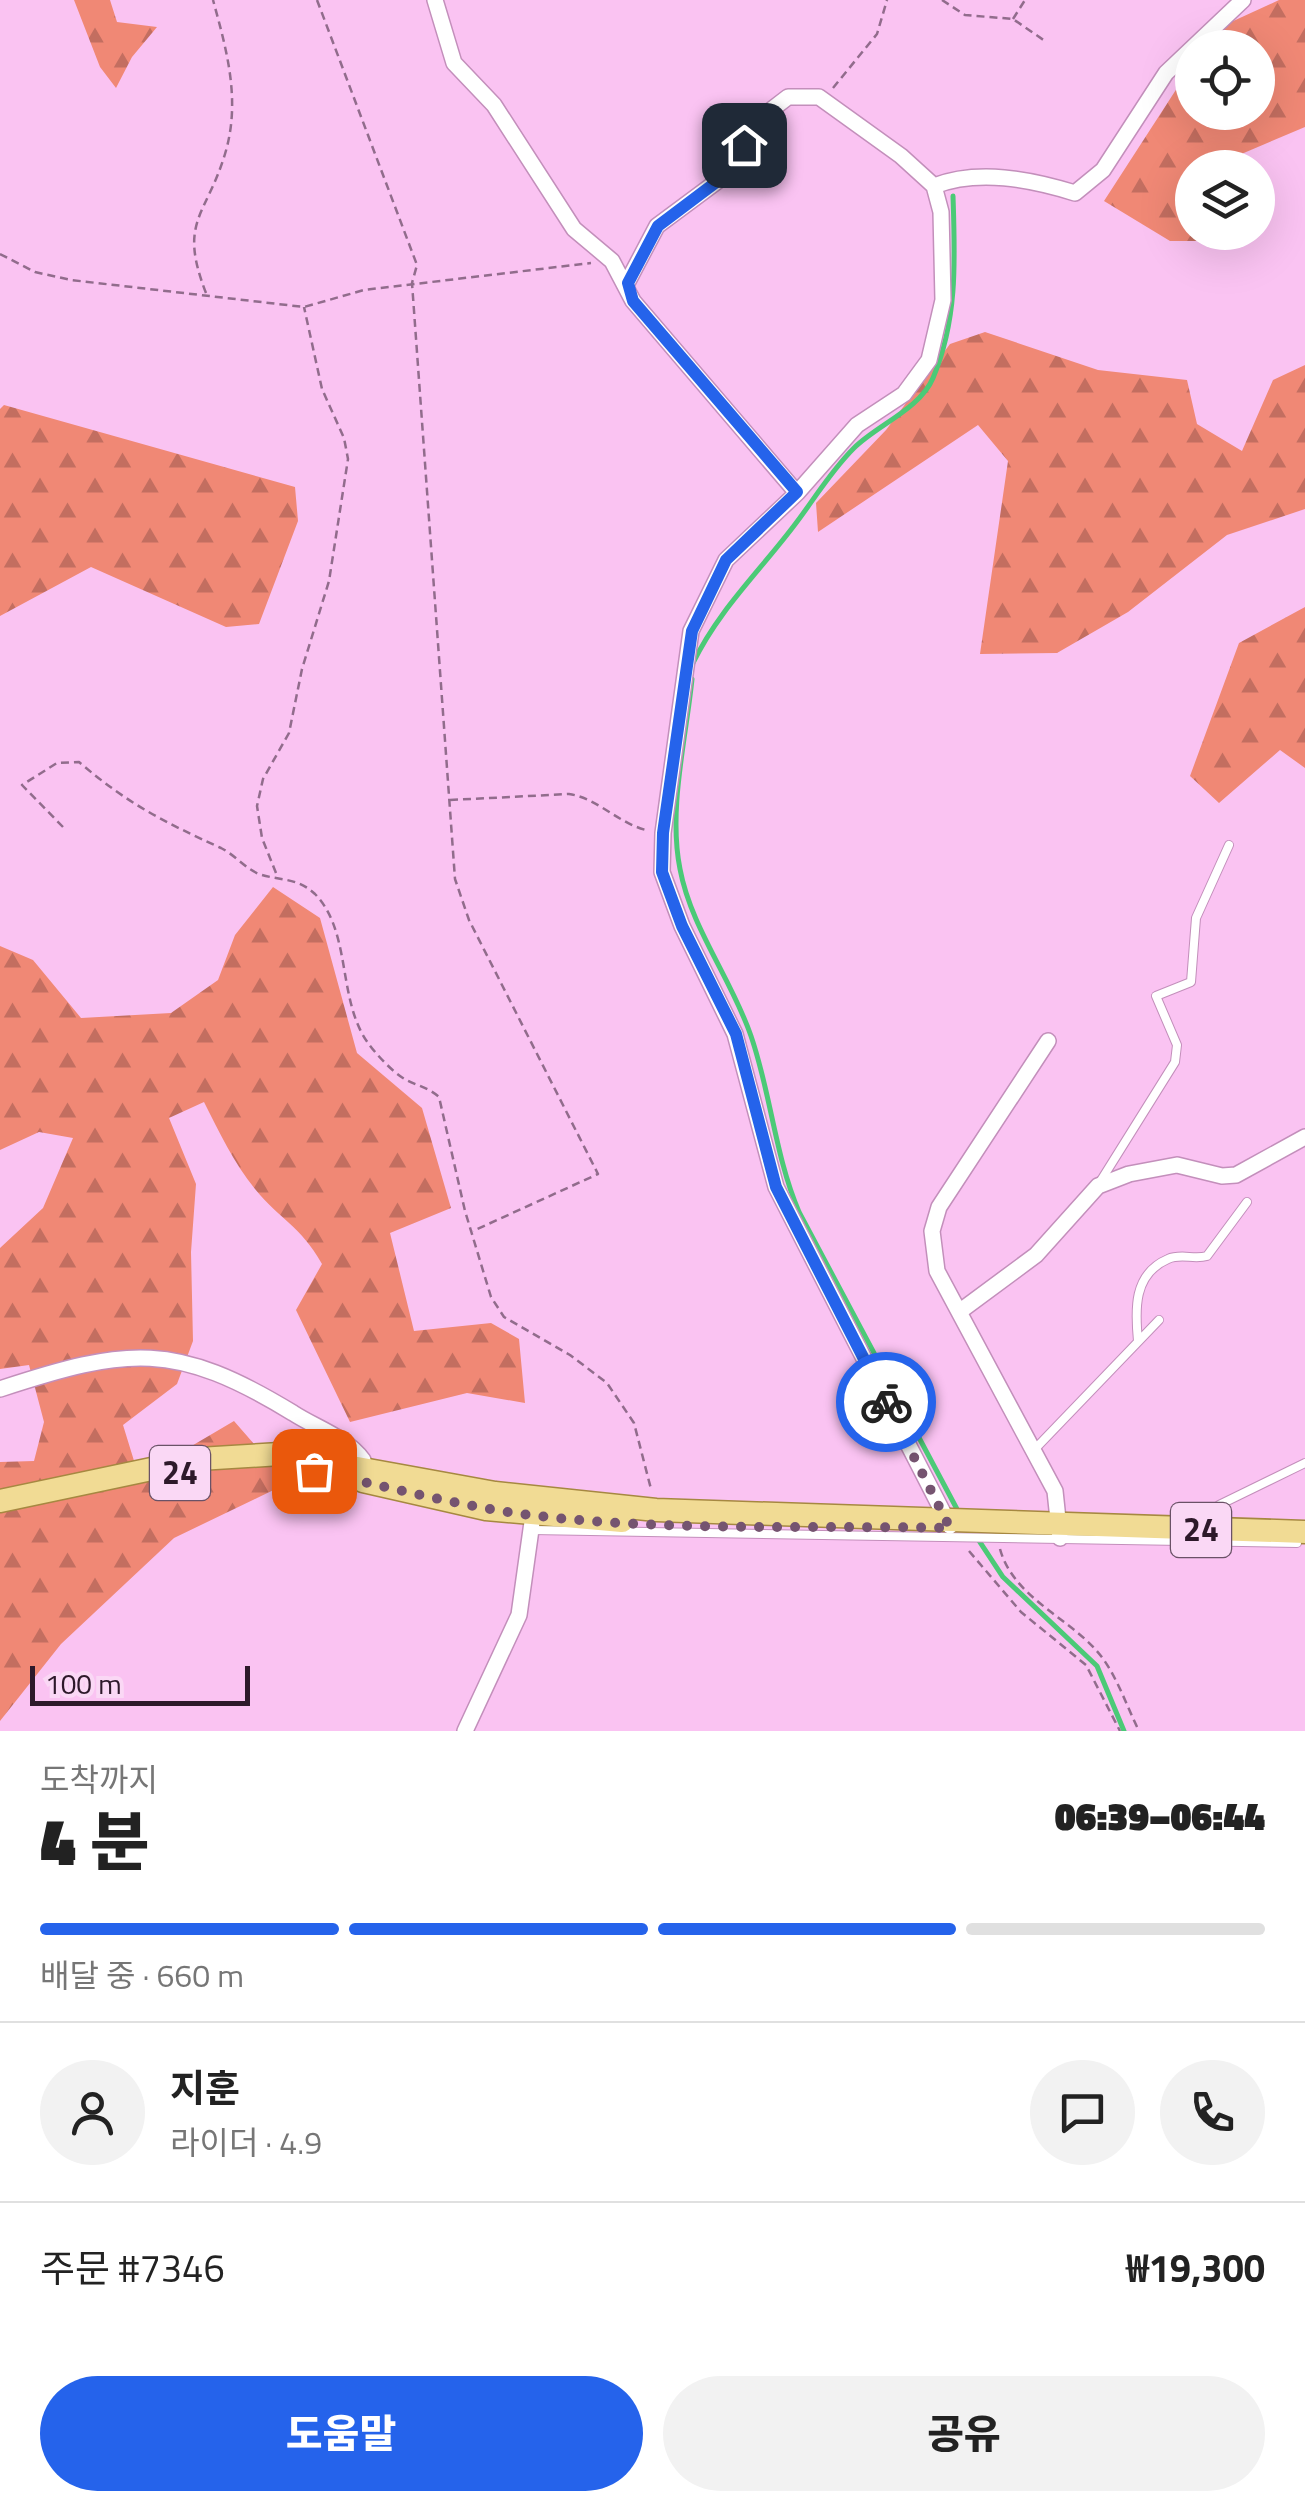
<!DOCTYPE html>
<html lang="ko">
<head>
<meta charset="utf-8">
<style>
  :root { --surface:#fff; --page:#f2f2f2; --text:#222; --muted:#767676; --line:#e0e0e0; --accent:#2563eb }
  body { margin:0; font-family:"Titillium Web","Noto Sans KR",sans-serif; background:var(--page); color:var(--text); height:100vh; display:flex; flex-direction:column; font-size:38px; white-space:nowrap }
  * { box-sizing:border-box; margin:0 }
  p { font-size:32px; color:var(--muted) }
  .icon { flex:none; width:55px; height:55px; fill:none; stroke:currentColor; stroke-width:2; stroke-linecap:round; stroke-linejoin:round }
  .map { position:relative; height:1731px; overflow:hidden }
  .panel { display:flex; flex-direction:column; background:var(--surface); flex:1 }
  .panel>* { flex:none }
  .controls { position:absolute; left:1175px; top:30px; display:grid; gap:20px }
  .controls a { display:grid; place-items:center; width:100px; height:100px; border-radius:50%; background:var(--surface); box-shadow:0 10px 40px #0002; font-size:50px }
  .scale { position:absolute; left:30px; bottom:25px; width:220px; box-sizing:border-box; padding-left:10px; border:5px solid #2d192a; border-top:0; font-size:28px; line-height:35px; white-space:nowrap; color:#2d192a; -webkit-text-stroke:8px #fad8f5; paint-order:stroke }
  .pin { position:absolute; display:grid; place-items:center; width:85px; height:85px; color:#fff; margin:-42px; border-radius:20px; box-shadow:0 5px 15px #0006 }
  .courier { position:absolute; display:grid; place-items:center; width:100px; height:100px; margin:-50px; border:8px solid #2563eb; border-radius:50%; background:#fff; color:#222; box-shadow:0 2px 12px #0007 }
  .head em { font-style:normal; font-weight:800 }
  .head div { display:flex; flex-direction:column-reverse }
  .head { display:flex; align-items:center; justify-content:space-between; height:170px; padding:0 40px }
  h1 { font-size:65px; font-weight:800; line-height:75px }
  .bar { display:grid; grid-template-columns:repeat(4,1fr); gap:15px 10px; align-content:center; height:120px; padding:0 40px }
  .bar i { height:12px; border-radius:8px; background:var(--line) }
  .bar .selected { background:var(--accent) }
  .bar p { grid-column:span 4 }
  .line { display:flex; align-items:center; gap:25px; padding:0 40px; border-top:2px solid var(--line) }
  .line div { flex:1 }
  .round { display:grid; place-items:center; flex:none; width:105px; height:105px; border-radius:52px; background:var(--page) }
  .button { display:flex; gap:20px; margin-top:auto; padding:20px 40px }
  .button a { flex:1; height:115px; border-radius:60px; background:var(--accent); color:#fff; font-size:40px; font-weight:800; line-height:115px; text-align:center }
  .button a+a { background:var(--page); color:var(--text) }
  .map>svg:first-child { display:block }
  .forest { fill:url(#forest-firs) }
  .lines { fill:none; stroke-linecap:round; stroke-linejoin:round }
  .stream { stroke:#4bca77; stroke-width:5 }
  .lane-casing { stroke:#c38fbb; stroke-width:10 }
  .street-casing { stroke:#c38fbb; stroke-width:18 }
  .primary-casing { stroke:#a68841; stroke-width:25 }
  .path { stroke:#916c8c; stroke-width:2.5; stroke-dasharray:8 5; stroke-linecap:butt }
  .lane { stroke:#fff; stroke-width:8 }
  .street { stroke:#fff; stroke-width:15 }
  .primary { stroke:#f1db94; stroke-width:22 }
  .done { stroke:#755470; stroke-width:10; stroke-dasharray:0 18 }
  .route { stroke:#2563eb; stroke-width:12 }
  .labels { text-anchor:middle; stroke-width:10; stroke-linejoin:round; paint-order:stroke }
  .shield { fill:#fad8f5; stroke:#6a5267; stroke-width:2.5 }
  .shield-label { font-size:32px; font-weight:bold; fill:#2d192a }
</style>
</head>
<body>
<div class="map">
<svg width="1305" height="1731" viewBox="0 0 1305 1731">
  <defs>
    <pattern id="forest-firs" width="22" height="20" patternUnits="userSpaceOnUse" patternTransform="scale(2.5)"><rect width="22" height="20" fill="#f08875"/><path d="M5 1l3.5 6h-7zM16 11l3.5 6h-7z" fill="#c36e60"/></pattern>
  </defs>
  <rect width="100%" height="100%" fill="#fac3f2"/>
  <!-- forest -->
  <path class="forest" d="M74,0H110L117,22L157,27L132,57L116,88L100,67Z
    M1279,0H1305V127L1232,158L1229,167L1192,168V232L1212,233L1211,241H1170L1104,201L1192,65V112H1258V48L1205,47L1218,28Z
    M985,332L1098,370L1187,380L1197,424L1242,451L1273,380L1305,365V509L1227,535L1128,612L1057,653L980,654L1008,461L978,425L818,532L816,503L886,430L950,344Z
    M4,405L295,487L298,521L259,624L226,627L91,567L0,616V409Z
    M1305,607V768L1280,750L1219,803L1190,776L1239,643Z
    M273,887L320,918L357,1053L422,1108L451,1208L390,1233L414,1331L491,1323L519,1339L525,1403L467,1393L350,1422L296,1310L322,1264C300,1225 280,1220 255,1189C234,1163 219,1132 204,1102L169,1118L196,1184L191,1252L193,1341L177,1384L123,1425L139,1477L234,1421L288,1483L174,1538L61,1644L0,1721V1462L34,1461L44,1422L29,1365L0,1369V1248L43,1208L73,1138L39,1132L0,1150V946L33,960L81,1018L171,1013L218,980L235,935Z"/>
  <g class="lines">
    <!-- stream -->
    <path class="stream" d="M693,663C718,611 758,573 793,527C814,500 829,473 854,448C877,425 920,409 933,378C958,319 955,258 953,196
      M692,679C686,739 668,809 680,869C691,928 732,980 751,1036C771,1094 775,1156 799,1212L958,1511
      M976,1536L1003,1577L1097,1666L1124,1731"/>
    <defs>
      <path id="lane" d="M1100,1182L1175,1062L1177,1045L1156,996L1191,982L1196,918L1229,845
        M1138,1341C1135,1310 1133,1274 1168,1259C1181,1253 1194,1260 1207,1256L1247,1202
        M1034,1450L1159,1320
        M1201,1523L1219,1505L1305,1463
        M532,1530L1297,1543"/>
      <path id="street" d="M435,0L454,63L494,105L574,229L612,261L633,301L797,493L726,560L691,631L663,833L662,872L682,926L735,1034L776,1187L950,1526
        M934,186C978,169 1030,179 1075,193L1103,170L1166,73L1243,0
        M627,283L657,226L723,177L766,114L788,97H819L901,156L934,186L941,212L943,300L929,360L904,394L857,425L797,493
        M1048,1041L939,1207L932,1231L937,1271L1055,1491L1060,1538
        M959,1312L1036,1255L1098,1186L1129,1174L1177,1165L1222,1176L1236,1175L1305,1137
        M0,1389C128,1347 175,1341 293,1413C316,1428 346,1437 363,1460L364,1475
        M465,1731L519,1615L534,1508"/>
      <path id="primary" d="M363,1481L486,1509L622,1521
        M0,1501L199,1459L280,1454L495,1493L656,1510L1305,1532"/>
    </defs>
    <!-- lane casing -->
    <use href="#lane" class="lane-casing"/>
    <!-- street casing -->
    <use href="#street" class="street-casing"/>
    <!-- primary casing -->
    <use href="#primary" class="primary-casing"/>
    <!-- path -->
    <path class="path" d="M317,0L417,265L412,283L455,879L469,920L598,1174L473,1231
      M942,0L965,15L1013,19L1045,41
      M1013,19L1025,0
      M833,88L877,34L887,0
      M0,254L35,272L71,280L304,307L364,290L591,263
      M206,293C178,221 206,217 225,154C241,101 227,51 213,0
      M450,800L569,794C597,798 618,823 646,830
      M63,827L22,785L57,763L79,762C128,804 164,822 221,848C235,855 246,869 259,874C280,881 297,877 315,894C352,932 337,1000 368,1043C376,1054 389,1068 400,1076C412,1085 427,1086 439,1097L465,1211L491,1297L504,1317L570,1355L607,1383L634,1423L651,1489
      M276,873L262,838L257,806L263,779L289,733L302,669L329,581L348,459L344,438L322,389L304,307
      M1000,1549C1013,1596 1065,1616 1095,1649C1115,1670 1126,1705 1139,1731
      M969,1551L1021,1612L1086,1665L1120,1731"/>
    <!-- lane -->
    <use href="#lane" class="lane"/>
    <!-- street -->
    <use href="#street" class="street"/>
    <!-- primary -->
    <use href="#primary" class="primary"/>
  </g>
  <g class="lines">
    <!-- done -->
    <path class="done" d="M314,1471C386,1486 457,1506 530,1515C669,1532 811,1525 950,1528L886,1402"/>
    <!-- route -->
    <path class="route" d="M744,145L723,177L658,226L628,283L633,301L797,492L726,560L692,631L663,833L662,872L682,926L736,1034L776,1187L886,1402"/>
  </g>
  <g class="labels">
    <!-- shield labels -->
    <g class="shield">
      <rect x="150" y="1446" width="60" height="54" rx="8"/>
      <rect x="1171" y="1503" width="60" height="54" rx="8"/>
    </g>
    <g class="shield-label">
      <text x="180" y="1484">24</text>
      <text x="1201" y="1541">24</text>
    </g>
  </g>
</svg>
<div class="controls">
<a><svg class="icon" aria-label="locate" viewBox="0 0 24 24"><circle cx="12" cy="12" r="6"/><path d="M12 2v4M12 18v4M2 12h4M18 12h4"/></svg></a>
<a><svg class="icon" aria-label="layers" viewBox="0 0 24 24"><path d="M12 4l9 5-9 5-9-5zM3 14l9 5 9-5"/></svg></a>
</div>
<div class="scale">100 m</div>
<div class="pin" style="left:314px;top:1471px;background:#ea580c"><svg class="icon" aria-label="bag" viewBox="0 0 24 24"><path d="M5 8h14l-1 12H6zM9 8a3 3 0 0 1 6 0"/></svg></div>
<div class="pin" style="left:744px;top:145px;background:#1f2937"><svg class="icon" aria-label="home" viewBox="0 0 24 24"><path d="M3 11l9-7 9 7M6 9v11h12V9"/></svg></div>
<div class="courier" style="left:886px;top:1402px"><svg class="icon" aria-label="bike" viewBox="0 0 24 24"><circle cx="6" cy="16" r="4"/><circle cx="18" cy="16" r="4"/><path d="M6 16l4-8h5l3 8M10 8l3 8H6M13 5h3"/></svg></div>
</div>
<section class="panel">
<div class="head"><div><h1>4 분</h1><p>도착까지</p></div><em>06:39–06:44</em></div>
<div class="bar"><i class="selected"></i><i class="selected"></i><i class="selected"></i><i></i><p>배달 중 · 660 m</p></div>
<div class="line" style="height:180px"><a class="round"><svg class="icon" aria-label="person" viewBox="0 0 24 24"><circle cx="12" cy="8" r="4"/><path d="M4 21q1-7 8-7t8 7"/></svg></a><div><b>지훈</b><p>라이더 · 4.9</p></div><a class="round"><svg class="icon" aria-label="chat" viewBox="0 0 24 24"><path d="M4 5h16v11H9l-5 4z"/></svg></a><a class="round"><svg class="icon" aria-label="phone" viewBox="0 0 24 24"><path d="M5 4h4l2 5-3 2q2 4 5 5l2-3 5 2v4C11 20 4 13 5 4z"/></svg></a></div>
<div class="line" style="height:130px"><div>주문 #7346</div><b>₩19,300</b></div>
<div class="button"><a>도움말</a><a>공유</a></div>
</section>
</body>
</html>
